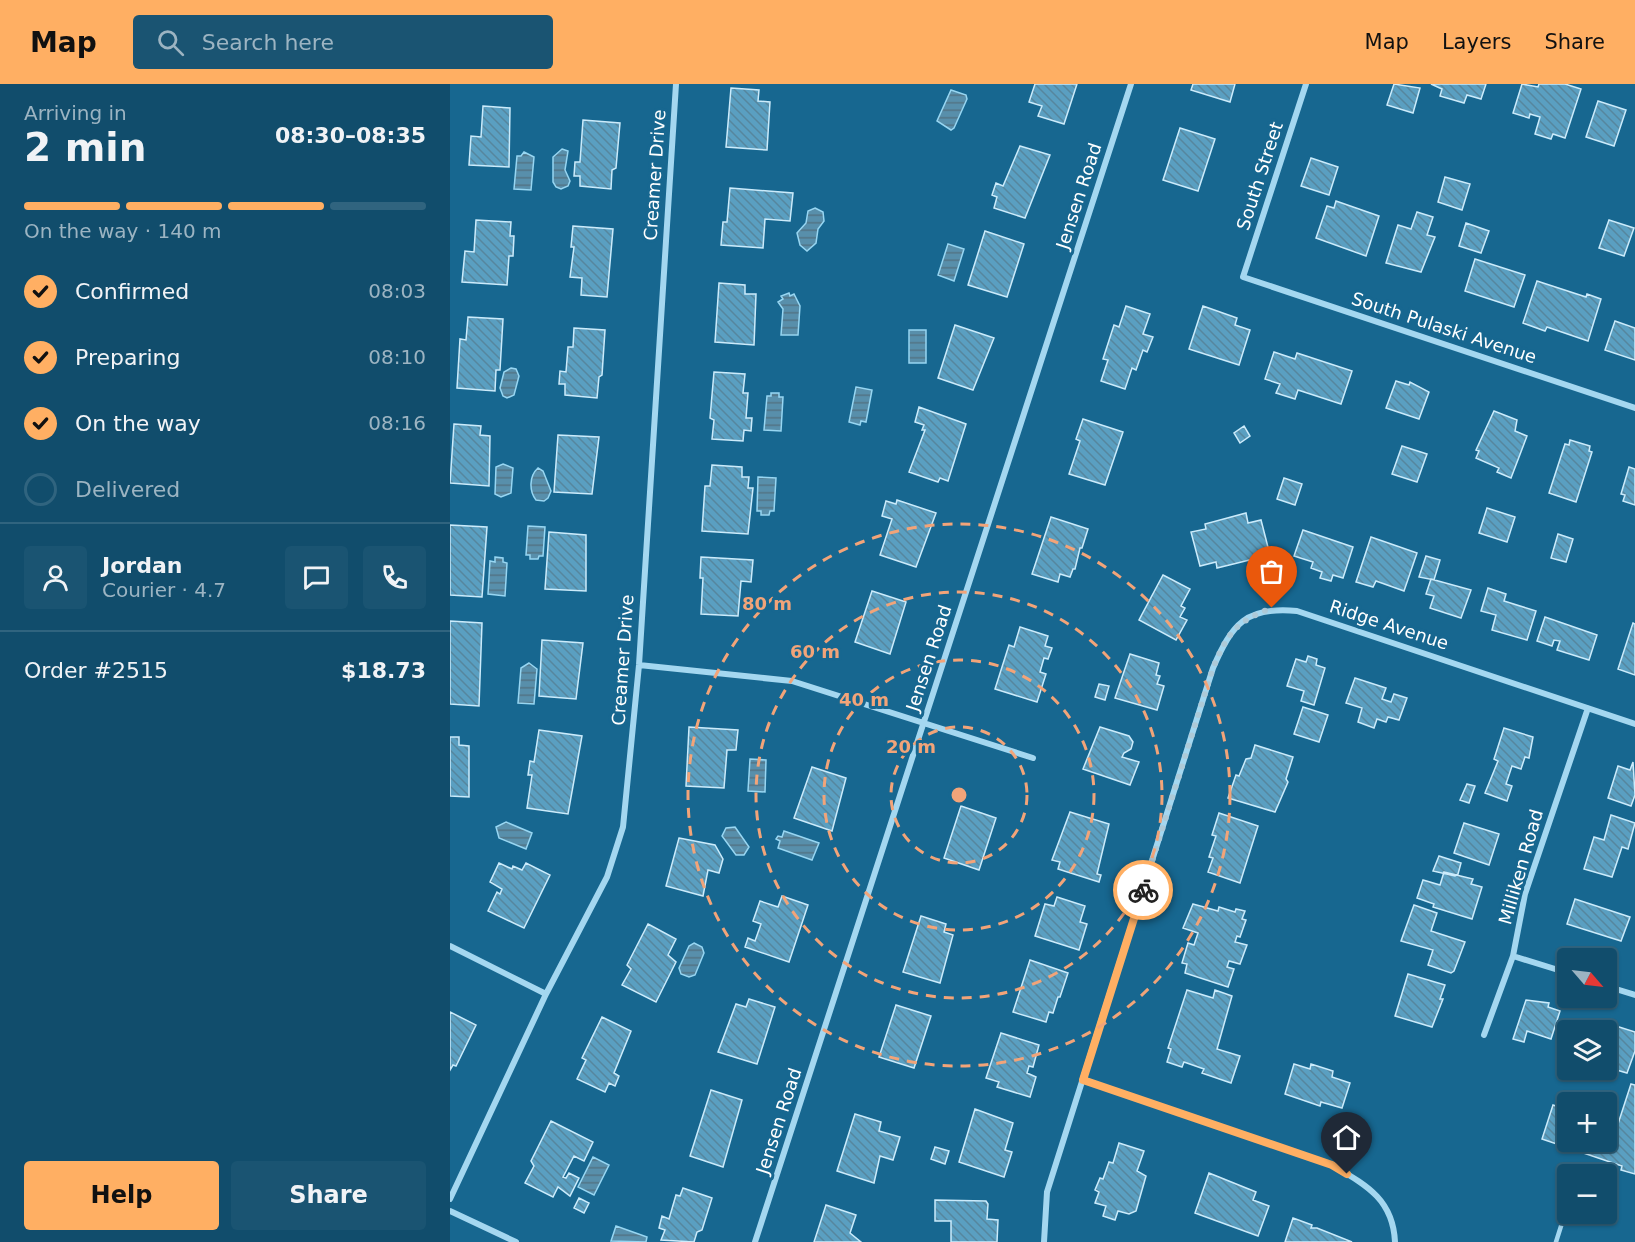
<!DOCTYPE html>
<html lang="en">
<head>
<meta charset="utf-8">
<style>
  :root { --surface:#114d6c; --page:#1a5472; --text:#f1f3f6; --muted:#9cb4c2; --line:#30647f; --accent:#ffaf63 }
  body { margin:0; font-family:"DejaVu Sans",sans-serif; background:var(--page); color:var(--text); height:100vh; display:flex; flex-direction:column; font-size:22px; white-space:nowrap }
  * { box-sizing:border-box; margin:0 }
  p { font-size:20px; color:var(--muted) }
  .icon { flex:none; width:33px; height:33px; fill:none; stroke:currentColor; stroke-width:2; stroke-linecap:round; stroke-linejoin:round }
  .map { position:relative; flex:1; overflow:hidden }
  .panel { display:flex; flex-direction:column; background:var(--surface); width:450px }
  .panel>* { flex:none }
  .needle { width:39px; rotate:118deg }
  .tools { position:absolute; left:1107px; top:864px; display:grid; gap:12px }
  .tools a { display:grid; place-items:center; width:60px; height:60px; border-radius:6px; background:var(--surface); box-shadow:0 2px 4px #0004,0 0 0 2px var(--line); font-size:30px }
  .pin { position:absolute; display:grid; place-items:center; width:51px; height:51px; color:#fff; margin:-62px -26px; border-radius:50% 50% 50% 0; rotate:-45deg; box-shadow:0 0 6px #0007 }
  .pin .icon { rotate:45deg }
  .courier { position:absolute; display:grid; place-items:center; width:60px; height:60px; margin:-30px; border:4px solid #ffaf63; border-radius:50%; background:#fff; color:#222; box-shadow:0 2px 8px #0007 }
  .overview em { font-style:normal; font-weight:800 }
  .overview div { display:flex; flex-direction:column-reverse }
  .overview { display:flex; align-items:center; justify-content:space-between; height:102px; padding:0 24px }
  h1 { font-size:39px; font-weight:800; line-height:45px }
  .bar { display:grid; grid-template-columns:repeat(4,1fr); gap:9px 6px; align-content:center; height:72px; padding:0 24px }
  .bar i { height:8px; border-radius:4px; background:var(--line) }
  .bar .selected { background:var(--accent) }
  .bar p { grid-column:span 4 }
  .line { display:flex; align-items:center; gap:15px; padding:0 24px; border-top:2px solid var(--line) }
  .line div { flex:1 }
  .round { display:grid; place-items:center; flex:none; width:63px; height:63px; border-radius:6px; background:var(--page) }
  ol { padding:0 24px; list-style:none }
  li { display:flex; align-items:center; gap:18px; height:66px }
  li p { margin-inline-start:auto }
  li .icon { padding:6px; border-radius:50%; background:var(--accent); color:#111; stroke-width:4 }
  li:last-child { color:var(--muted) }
  li i { width:33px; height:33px; border:3px solid var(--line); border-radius:50% }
  .button { display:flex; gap:12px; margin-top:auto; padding:12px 24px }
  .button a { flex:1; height:69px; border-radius:6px; background:var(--accent); color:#111; font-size:24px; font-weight:800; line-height:69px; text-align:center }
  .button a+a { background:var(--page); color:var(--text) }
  header { display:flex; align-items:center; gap:36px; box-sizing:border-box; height:84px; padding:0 30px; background:var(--accent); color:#111 }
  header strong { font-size:28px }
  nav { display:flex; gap:33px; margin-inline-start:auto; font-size:21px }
  .search { width:420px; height:54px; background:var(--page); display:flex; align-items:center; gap:15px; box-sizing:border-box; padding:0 21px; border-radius:6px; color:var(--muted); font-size:22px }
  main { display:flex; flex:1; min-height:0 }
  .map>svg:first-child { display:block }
  .water { fill:url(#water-rules); stroke:#97d6f2; stroke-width:1.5 }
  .building { fill:url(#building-back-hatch); stroke:#cbebfb; stroke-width:1.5 }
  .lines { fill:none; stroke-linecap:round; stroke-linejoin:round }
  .lane { stroke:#a4d7f0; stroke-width:4.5 }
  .street { stroke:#a4d7f0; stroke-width:6 }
  .done { stroke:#aecad8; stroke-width:6; stroke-dasharray:0 10.8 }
  .route { stroke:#ffaf63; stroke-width:8 }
  .ring { fill:none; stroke:#f2a479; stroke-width:3; stroke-dasharray:10 8 }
  .labels { text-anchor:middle; stroke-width:6; stroke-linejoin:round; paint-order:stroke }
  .street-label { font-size:18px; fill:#fff; stroke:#176790 }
  .centre { fill:#f2a479; stroke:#176790; stroke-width:3 }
  .ring-label { font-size:18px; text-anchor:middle; font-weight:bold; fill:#f2a479; stroke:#176790; stroke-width:6; stroke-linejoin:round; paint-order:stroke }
</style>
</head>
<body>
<header>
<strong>Map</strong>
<div class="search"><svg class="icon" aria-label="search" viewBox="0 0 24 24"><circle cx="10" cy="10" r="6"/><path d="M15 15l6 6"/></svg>Search here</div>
<nav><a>Map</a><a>Layers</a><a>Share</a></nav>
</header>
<main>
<section class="panel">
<div class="overview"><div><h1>2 min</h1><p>Arriving in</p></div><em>08:30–08:35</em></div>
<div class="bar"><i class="selected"></i><i class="selected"></i><i class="selected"></i><i></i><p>On the way · 140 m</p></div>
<ol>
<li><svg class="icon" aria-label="check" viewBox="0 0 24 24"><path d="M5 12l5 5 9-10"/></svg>Confirmed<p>08:03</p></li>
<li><svg class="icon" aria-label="check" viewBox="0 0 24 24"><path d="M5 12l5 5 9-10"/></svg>Preparing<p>08:10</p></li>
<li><svg class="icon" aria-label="check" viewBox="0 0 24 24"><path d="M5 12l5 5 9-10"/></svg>On the way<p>08:16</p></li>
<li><i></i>Delivered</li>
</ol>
<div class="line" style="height:108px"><a class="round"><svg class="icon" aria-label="person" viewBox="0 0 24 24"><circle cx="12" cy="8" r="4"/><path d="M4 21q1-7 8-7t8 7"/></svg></a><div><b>Jordan</b><p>Courier · 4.7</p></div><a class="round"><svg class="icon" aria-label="chat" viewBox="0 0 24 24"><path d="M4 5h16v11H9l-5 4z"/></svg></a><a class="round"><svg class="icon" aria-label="phone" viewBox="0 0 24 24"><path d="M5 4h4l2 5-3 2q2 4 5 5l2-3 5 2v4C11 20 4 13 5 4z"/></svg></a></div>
<div class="line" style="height:78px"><div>Order #2515</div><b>$18.73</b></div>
<div class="button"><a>Help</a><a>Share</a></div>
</section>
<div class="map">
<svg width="1185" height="1158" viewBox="0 0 1185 1158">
  <defs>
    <pattern id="water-rules" width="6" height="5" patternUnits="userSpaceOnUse" patternTransform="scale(1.5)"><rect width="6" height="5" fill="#588fab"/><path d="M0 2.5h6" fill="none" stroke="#537485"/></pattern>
    <pattern id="building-back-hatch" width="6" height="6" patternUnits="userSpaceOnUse" patternTransform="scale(1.5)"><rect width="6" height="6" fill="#5a9fc1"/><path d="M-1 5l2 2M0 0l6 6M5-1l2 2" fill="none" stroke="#56869e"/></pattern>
  </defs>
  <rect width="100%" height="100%" fill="#176790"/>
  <!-- water -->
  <path class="water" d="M501,6L516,11L517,15L504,44L501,46L487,37Z
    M112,65L118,67L115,86L120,97L118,102L111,105L106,103L103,98V73Z
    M74,68L84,73L81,106L64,105L67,72H71Z
    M365,124L373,128L374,137L368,145L366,159L357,167L350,161L347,149L356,139L358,127Z
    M498,160L514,165L504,197L488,191Z
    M339,209L340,212L344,210L350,222L348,251H331L333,225L328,218L333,215L331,212Z
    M459,246H476V279H459Z
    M61,284L66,285L69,292L64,311L57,314L53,312L50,304L54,288Z
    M406,303L422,306L416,338L411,337L410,341L399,338Z
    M321,309H329V313H333L331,347L314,346L317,312H321Z
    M53,380L63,384L61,409L51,413L45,410L46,383Z
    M88,384L93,387L101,407L98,414L94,417L86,416C79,407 79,392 88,384Z
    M308,393L326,394L324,427H320L319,431H311V427H307Z
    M78,442L95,443L93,472H89L88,475H80V471H76Z
    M45,473L53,474V478L57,479L55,512L38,510L40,477L45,478Z
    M79,579L87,585L84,620L68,619L71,584Z
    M300,675L316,676L315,708L298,707Z
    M56,738L82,749L76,765L49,754L46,743Z
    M285,743L299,763L294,771H286L272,752L276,744Z
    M334,747L369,759L362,776L328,764L330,757L326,755L328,752L332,753Z
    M244,859L252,863L254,869L245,891L239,893L231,890L229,884L239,862Z
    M143,1073L159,1081L144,1111L128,1103Z
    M166,1142L197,1153L196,1158L161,1157Z"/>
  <!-- building -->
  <path class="building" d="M585,0H627L614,40L588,32L592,22L579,18Z
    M743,0H785L780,18L741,6Z
    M944,0L970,4L963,29L937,21Z
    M981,0H1036L1031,15L1017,11L1014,19L990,12L992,5Z
    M1072,0L1088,3L1089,0H1115L1131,5L1115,54L1103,50L1101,55L1085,50L1090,33L1080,30L1079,34L1063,29Z
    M281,4L309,6L308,17L320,18L317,66L276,63Z
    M1148,17L1176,26L1164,62L1136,53Z
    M33,22L60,24L59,83L19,81L21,52L31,53Z
    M133,36L170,39L166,84L162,86L161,105L130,102V92H124L125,78H130Z
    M730,44L765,55L748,107L713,96Z
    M570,62L600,71L575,134L544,124L547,113L542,111L546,99L553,102Z
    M861,74L888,83L879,111L851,102Z
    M995,93L1020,100L1012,126L988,118Z
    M280,104L343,109L340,137L315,135L313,164L271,161L273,138H277Z
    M886,117L929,132L916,172L866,154L877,122L884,124Z
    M967,128L983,133L977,151L985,153L971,188L936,179L948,141L961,145Z
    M26,136L61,138L60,152H64L63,172H59L57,201L12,198L15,167L24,168Z
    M1159,136L1184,144L1174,172L1149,164Z
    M1016,139L1039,147L1031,169L1009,162Z
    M123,142L163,145L157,213L131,211L132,194L120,193L124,163H121Z
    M535,147L574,160L557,213L518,201Z
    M1025,175L1075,191L1064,223L1015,207Z
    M1087,197L1136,213L1137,210L1151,215L1138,257L1097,243L1095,247L1073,239Z
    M269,199L295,201V210H306L304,261L265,258Z
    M676,222L700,230L693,250L703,253L697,268L693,266L686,286L682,284L675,305L651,297L658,276L653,275L664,241L669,243Z
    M753,222L787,234L785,241L800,246L789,281L739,265Z
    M18,233L53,235L50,286H46L45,307L7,304L10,255L16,256Z
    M1165,237L1185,244V276L1155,266Z
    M505,241L544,254L523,306L488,294Z
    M124,244L155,246L152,291L149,293L147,314L115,311V300H109L110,287L116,288L118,263H123Z
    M824,268L845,275L847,269L902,287L891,320L848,306L845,315L826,309L830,300L815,295Z
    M264,288L295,290L293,309H298L296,334H302L301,347L294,346L293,357L262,355L264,336L260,334Z
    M946,297L959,301L960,298L979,308L969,335L936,324Z
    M469,323L516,340L498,397L490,394L488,398L459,388L475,346H472L474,341L465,338Z
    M1044,327L1067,336L1065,347L1077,352L1061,394L1047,388L1049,384L1026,374L1029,367L1026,366Z
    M633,335L673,348L655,401L619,390L630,357L626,355Z
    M4,340L31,342L30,351L40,352L39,402L0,399Z
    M794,342L800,352L790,359L784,349Z
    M108,351L149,353L142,410L104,408Z
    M1120,356L1140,362L1139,367L1142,368L1126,418L1099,409L1115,360L1119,361Z
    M952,362L977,370L967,398L942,390Z
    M262,381L292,383V393H299L298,404H303L298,450L252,447L255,402H260Z
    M1179,383L1185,385V421L1173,417L1175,411L1171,410Z
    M834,394L852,400L845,421L827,415Z
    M447,416L486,429L466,483L430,471L442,435L432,432L436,417L446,420Z
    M1037,424L1065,433L1057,458L1029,449Z
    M796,429L798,439L811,436L820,471L767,484L766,478L750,482L741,448L756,445L755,440Z
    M601,433L638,445L632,464H630L625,485H623L620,493L610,490L608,498L582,490Z
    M0,441L37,443L32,513L0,511Z
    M853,446L903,463L893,494L883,491L881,497L870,494L872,488L861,484L863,478L844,472Z
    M99,448L136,451V507L95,505Z
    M1108,450L1123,455L1116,478L1101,474Z
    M921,453L967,469L954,507L926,497L923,503L906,498Z
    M976,472L990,476L984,496L969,493Z
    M251,473L303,476L301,498L291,497L288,532L251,530L253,494H250Z
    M713,491L740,505L731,522L735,524L730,533L737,536L726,556L689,536Z
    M981,495L1021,506L1011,534L980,524L984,512L976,510Z
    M1038,504L1056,510L1054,517L1086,527L1077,556L1042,546L1046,531L1031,527Z
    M422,507L456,518L440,570L405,558Z
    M1095,533L1147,551L1139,576L1107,566L1110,557L1104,556L1102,562L1087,557Z
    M0,537L32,539L29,622L0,620Z
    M1183,539L1185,540V591L1168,585Z
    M570,543L598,552L595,562L602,564L598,575L594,574L590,588L596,590L587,618L545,605L559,561L564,563Z
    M92,556L133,559L126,615L89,612Z
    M680,570L709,579L706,591L710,592L707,600L714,602L707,626L665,614Z
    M858,572L867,575L866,581L875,584L864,621L851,617L854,607L837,602L846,575L856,578Z
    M905,594L936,604L932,615L941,618L944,610L957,614L949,636L938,633L936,638L927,635L924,644L908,638L912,624L896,619Z
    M649,600L659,602L655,616L645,613Z
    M853,623L878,631L869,658L844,650Z
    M239,643L288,646L286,666H277L274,704L236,702Z
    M650,643L679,652L683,658L681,665L674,669L672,673L689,678L680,701L633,685Z
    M1054,644L1083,653L1079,674L1075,673L1071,685L1062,682L1056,700L1062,702L1057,717L1035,709L1048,677L1044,675Z
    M89,646L132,652L118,730L77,724L82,691H78L80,677L84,678Z
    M0,653H9V661L19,662V713L0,712Z
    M805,661L843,673L836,695L838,698L825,728L778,714L786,691L789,692L796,675L801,674Z
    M1183,678L1185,711L1181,722L1158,714L1168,682L1180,686Z
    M362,683L396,694L382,747L344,734Z
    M1017,700L1025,702L1019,719L1010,716Z
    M511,722L546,734L529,786L494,774Z
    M620,728L659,740L647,790L651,791L649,798L608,785L610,778L602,776Z
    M769,729L808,742L790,799L758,788L763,774L759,773L766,752L762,751Z
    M1161,731L1185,739L1178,765L1172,763L1162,793L1134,785L1144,753L1154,756Z
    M1014,739L1049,750L1039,781L1004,769Z
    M229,754L265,761L273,775L269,789L258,786L253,812L216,802Z
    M989,772L1011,779L1008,790L1005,792L983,787Z
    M49,779L62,785L63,782L72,786L76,779L100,791L74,844L38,827L47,808L50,810L52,805L40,798Z
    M994,788L1023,795L1021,800L1032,803L1022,835L983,823L984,820L967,814L973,796L990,801Z
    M332,812L358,821L339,878L295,863L298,854L305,857L311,840L303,837L310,817L328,823Z
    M607,813L635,822L630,838L637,840L629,866L585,852L595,820L604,822Z
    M1125,815L1180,833L1171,857L1117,840Z
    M743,820L768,827L769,823L785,828L786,825L795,827L792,835L796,836L790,853L787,852L785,858L797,861L790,880L779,877L777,883L784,885L778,903L735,889L737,880L732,879L738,859L744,861L748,849L733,844Z
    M964,821L987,829L981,847L1015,858L1004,887L1001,889L978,881L983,866L951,857Z
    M471,832L496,840L494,848L503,851L490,899L453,888Z
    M198,840L226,855L218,871L226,878L206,918L172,901L181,885L177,881Z
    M580,876L618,889L610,913H608L603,929L599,928L596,938L563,928Z
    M958,890L995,901L990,915H993L982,943L945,932Z
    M737,906L763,914L765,906L782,912L767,965L790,972L781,999L752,989L754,985L734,978L732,983L717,978L721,965L718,964Z
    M299,915L325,923L307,980L268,968L286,920L296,923Z
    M1076,916L1099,919L1098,923L1110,927L1101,955L1077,947L1074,958L1063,955Z
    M446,921L481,932L464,984L429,973Z
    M0,928L26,941L6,982L3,981L0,986Z
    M152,933L181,947L164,989L169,992L165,1002L159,999L155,1008L127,995L136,976L132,974Z
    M1166,942L1185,948V967L1177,989L1156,983V952L1162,954Z
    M551,949L589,961L583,983L579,982L577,989L586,993L580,1013L547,1003L549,998L536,994Z
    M844,980L860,985L861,980L883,987L882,993L900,999L892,1024L871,1018L870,1022L835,1010Z
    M1181,1000L1185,1001V1090L1171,1086L1172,1082L1092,1055L1103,1021L1118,1026V1058H1156V1039L1167,1043Z
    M261,1006L292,1016L273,1083L240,1072Z
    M525,1025L563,1039L555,1066L562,1068L554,1093L509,1078Z
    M405,1030L431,1038L429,1047L450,1053L443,1076L430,1072L424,1099L387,1087Z
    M101,1037L143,1058L134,1077L124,1072L113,1093L116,1094L119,1089L129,1094L120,1112L108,1103L103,1113L75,1099L84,1082L81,1077Z
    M669,1059L694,1067L687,1087L696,1092L686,1127L679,1130L668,1127L665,1136L653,1132L656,1122L645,1119L649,1108L645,1106L650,1094L653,1095L659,1078L663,1079Z
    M485,1063L499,1067L495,1080L481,1075Z
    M759,1089L806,1108L803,1116L819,1122L808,1152L745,1129Z
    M233,1104L262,1114L252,1146L247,1148L244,1158L211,1156L215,1146L209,1144L212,1132L219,1135L226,1111L230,1112Z
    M129,1114L139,1119L134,1129L124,1124Z
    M485,1116L536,1117L538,1120L537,1135L548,1136L547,1158H501V1137H485Z
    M376,1121L406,1131L400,1149L411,1158H364Z
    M843,1134L862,1141L861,1144H867L902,1158H835Z"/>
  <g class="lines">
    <!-- lane -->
    <path class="lane" d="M1127,1090L1128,1086
      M1106,1158L1118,1120"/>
    <!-- street -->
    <path class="street" d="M856,0L793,193L1185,324
      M189,581L342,597L583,674
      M0,862L96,910
      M1063,872L1118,889
      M1156,902L1185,911
      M1034,951L1063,872L1075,810L1138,624
      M633,996L882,1081C916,1101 943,1115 945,1158
      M0,1115L96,910L157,793L173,743L189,581L226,0
      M0,1127L66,1158
      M305,1158L681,0
      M594,1158L597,1108L763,584C782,540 796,522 847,527L1185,640"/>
  </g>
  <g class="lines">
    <!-- done -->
    <path class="done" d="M693,806L763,584C778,549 785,538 822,524"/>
    <!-- route -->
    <path class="route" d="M693,806L633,996L882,1081L897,1090"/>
  </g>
  <!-- distance rings -->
  <g class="ring">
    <circle cx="509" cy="711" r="68"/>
    <circle cx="509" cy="711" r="135"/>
    <circle cx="509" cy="711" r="203"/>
    <circle cx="509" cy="711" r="271"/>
  </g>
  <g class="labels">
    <!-- street labels -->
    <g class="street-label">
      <text transform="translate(205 91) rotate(-86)" y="6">Creamer Drive</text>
      <text transform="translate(810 92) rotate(-72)" y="6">South Street</text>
      <text transform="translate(629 112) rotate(-72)" y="6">Jensen Road</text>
      <text transform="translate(994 244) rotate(18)" y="6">South Pulaski Avenue</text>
      <text transform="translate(939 541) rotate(18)" y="6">Ridge Avenue</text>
      <text transform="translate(479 574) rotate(-72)" y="6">Jensen Road</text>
      <text transform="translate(173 576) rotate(-86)" y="6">Creamer Drive</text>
      <text transform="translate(1071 783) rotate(-74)" y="6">Milliken Road</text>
      <text transform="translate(329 1037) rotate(-72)" y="6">Jensen Road</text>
    </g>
  </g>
  <circle cx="509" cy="711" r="9" class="centre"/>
  <g class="ring-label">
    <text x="317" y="526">80 m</text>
    <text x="365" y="574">60 m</text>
    <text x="414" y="622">40 m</text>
    <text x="461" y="669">20 m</text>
  </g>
</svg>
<div class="tools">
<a><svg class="needle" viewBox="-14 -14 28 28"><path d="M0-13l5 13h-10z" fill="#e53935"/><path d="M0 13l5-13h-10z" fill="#9cb4c2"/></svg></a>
<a><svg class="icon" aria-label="layers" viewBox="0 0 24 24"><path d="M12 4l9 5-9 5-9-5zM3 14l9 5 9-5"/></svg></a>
<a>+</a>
<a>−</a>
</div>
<div class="pin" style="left:822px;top:524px;background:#ea580c"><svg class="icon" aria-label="bag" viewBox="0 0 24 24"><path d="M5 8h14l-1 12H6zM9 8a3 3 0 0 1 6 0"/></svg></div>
<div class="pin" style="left:897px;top:1090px;background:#1f2937"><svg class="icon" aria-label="home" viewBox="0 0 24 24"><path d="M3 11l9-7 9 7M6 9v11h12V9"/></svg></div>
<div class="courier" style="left:693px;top:806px"><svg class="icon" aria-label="bike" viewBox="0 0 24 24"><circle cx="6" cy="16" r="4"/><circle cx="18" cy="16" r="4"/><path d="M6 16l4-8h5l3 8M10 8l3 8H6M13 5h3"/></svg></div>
</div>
</main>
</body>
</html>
